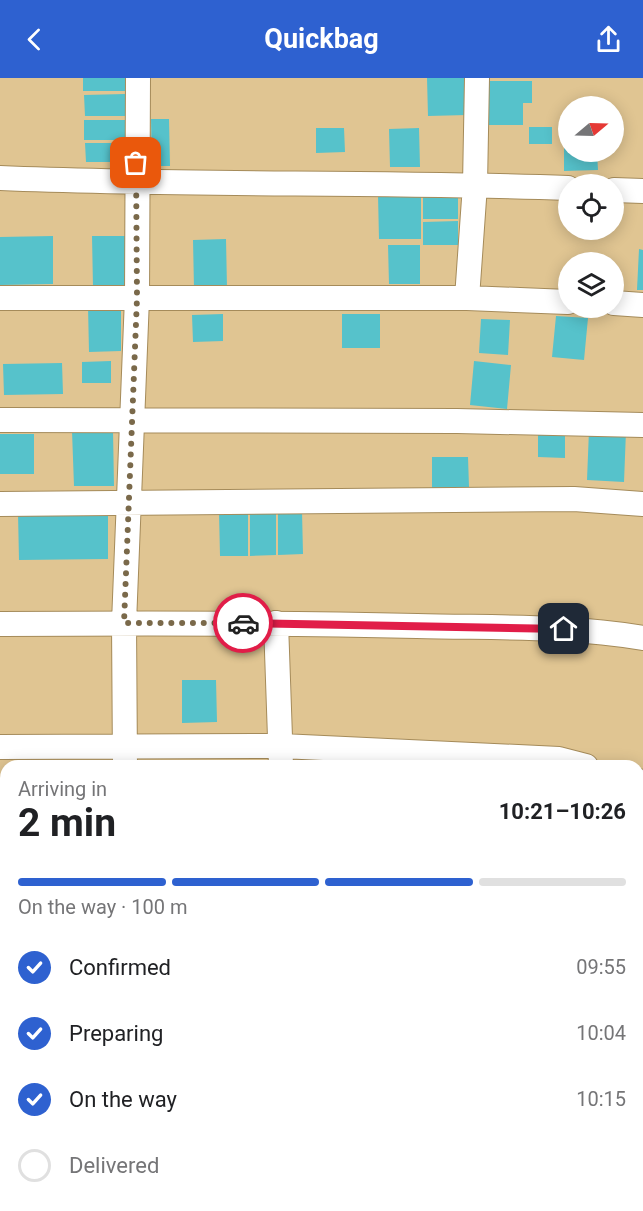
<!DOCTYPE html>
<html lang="en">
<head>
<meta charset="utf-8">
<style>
  :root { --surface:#fff; --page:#f2f2f2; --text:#202124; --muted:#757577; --line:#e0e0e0; --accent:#2e61d0 }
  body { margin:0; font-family:Roboto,sans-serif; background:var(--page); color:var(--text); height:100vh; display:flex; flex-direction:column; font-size:22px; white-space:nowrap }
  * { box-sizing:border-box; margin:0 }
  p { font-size:20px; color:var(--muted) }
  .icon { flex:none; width:33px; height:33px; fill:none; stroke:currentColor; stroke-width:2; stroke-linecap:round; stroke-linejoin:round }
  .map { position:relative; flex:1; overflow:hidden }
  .drawer { position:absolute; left:0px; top:682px; width:644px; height:452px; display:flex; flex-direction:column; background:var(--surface); border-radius:18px 18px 0 0; box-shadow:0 3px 15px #0003 }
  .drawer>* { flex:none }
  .needle { width:39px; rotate:71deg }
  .fabs { position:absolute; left:558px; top:18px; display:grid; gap:12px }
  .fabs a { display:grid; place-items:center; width:66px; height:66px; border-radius:50%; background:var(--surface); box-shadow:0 3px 15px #0003; font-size:30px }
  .pin { position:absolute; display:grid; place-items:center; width:51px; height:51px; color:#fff; margin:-26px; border-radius:12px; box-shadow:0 3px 9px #0006 }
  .courier { position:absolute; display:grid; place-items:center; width:60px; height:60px; margin:-30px; border:4px solid #e11d48; border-radius:50%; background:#fff; color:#222; box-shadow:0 2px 8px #0007 }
  .overview em { font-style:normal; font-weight:700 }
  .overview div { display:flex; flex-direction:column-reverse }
  .overview { display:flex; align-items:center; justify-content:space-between; height:102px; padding:0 18px }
  h1 { font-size:39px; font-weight:700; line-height:45px }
  .bar { display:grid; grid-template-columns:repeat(4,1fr); gap:9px 6px; align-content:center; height:72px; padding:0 18px }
  .bar i { height:8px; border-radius:4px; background:var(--line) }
  .bar .on { background:var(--accent) }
  .bar p { grid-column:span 4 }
  ol { padding:0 18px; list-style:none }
  li { display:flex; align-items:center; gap:18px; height:66px }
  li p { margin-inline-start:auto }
  li .icon { padding:6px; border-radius:50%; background:var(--accent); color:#fff; stroke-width:4 }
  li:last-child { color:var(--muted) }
  li i { width:33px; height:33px; border:3px solid var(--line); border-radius:50% }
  header { display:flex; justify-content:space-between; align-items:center; height:78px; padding:0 18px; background:var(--accent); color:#fff; font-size:27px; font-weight:700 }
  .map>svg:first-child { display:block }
  .building { fill:#56c2cb }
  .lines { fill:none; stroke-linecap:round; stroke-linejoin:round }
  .minor-casing { stroke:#a58b5a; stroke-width:26 }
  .minor { stroke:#fff; stroke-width:24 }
  .done { stroke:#7a694a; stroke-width:6; stroke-dasharray:0 10.8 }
  .route { stroke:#e11d48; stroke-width:8 }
</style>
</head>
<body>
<header><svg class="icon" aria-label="back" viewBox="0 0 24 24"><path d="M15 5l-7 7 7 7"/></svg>Quickbag<svg class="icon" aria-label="share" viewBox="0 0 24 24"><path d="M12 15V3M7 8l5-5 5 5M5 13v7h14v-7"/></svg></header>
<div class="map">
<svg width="643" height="1133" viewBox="0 0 643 1133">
  <rect width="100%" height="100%" fill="#e0c592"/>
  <!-- building -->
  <path class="building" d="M83,0H126V2L132,3V13H83Z
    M427,0H467V37L428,38Z
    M487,3H532V25H523V47H488Z
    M125,16L126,27H133V38H85L84,17Z
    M151,41H169L170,88H152Z
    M84,42H127L132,62H84Z
    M529,49H552V66H529Z
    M316,50H344L345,74L316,75Z
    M419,50L420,89H390L389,51Z
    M568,51V74H597L598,92L564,93V52Z
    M85,65H126V73L131,84H86Z
    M421,116V161H379L378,117Z
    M423,119H458V141H423Z
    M458,143V167H423V144Z
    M53,158V206L0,207V159Z
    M92,158H135L136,209H93Z
    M226,161L227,210H194L193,162Z
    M388,167H420V206H389Z
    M639,171L643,172V212H637Z
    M88,228H121V273L89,274Z
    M223,236V263L193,264L192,237Z
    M342,236H380V270H342Z
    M556,238L588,240L584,282L552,279Z
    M481,241L510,242L508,277L479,275Z
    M111,283V305H82V284Z
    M474,283L511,287L507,331L470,327Z
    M62,285L63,316L4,317L3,286Z
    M589,352L626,353L624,404L587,402Z
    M72,353H113L114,408H74Z
    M538,353L565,354V380L538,379Z
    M0,356H34V396H0Z
    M432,379H468L469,409L432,410Z
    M108,433V481L19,482L18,435Z
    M276,433V477L250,478V434Z
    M278,433H302L303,476L278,477Z
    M219,434H248V478H220Z
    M182,602H216L217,644L182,645Z"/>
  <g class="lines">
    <defs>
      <path id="minor" d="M0,100C189,108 379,103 568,110
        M614,112L643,113
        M0,220H467L568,224
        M467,220L475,107L477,0
        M614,225L643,227
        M0,342L457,343L643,347
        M0,426L574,421L643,426
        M276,545L281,688
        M0,546C139,545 278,545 417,548C492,550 569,547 643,560
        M0,669L281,668L559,681L586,688
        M125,688L124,545L137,220L138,0
        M638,703L643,704
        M0,787H6
        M638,845L643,847
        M0,938H6
        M638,986L643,987
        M85,1133V1128
        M278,1133V1128
        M480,1133L481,1128"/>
    </defs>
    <!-- minor casing -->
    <use href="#minor" class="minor-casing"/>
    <!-- minor -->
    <use href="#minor" class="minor"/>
  </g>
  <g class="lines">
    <!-- done -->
    <path class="done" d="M136,85L137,220L124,545H243"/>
    <!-- route -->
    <path class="route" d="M243,545L564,551"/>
  </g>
</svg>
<div class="fabs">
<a><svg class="needle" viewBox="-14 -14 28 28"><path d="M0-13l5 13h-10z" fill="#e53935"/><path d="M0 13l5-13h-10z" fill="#757577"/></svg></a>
<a><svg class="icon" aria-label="locate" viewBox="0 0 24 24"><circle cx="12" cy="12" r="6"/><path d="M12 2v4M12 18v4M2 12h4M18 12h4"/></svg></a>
<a><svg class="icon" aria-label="layers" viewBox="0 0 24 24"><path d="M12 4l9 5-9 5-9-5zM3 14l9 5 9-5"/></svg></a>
</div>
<div class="pin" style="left:136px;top:85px;background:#ea580c"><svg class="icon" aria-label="bag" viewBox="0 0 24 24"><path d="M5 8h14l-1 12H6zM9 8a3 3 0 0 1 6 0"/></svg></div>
<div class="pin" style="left:564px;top:551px;background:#1f2937"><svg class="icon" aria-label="home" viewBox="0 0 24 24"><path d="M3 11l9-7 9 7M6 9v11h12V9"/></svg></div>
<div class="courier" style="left:243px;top:545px"><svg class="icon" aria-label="car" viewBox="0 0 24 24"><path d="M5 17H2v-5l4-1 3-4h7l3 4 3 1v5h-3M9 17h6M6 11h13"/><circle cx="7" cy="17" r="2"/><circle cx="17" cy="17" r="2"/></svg></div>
<section class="drawer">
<div class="overview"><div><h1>2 min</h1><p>Arriving in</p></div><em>10:21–10:26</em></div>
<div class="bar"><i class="on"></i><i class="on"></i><i class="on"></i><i></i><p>On the way · 100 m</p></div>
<ol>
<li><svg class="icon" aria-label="check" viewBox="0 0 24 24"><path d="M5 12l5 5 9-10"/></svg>Confirmed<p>09:55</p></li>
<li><svg class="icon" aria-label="check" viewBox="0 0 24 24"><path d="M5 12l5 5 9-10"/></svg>Preparing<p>10:04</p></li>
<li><svg class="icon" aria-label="check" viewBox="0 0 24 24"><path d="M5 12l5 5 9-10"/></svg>On the way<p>10:15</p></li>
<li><i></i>Delivered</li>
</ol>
</section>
</div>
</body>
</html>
